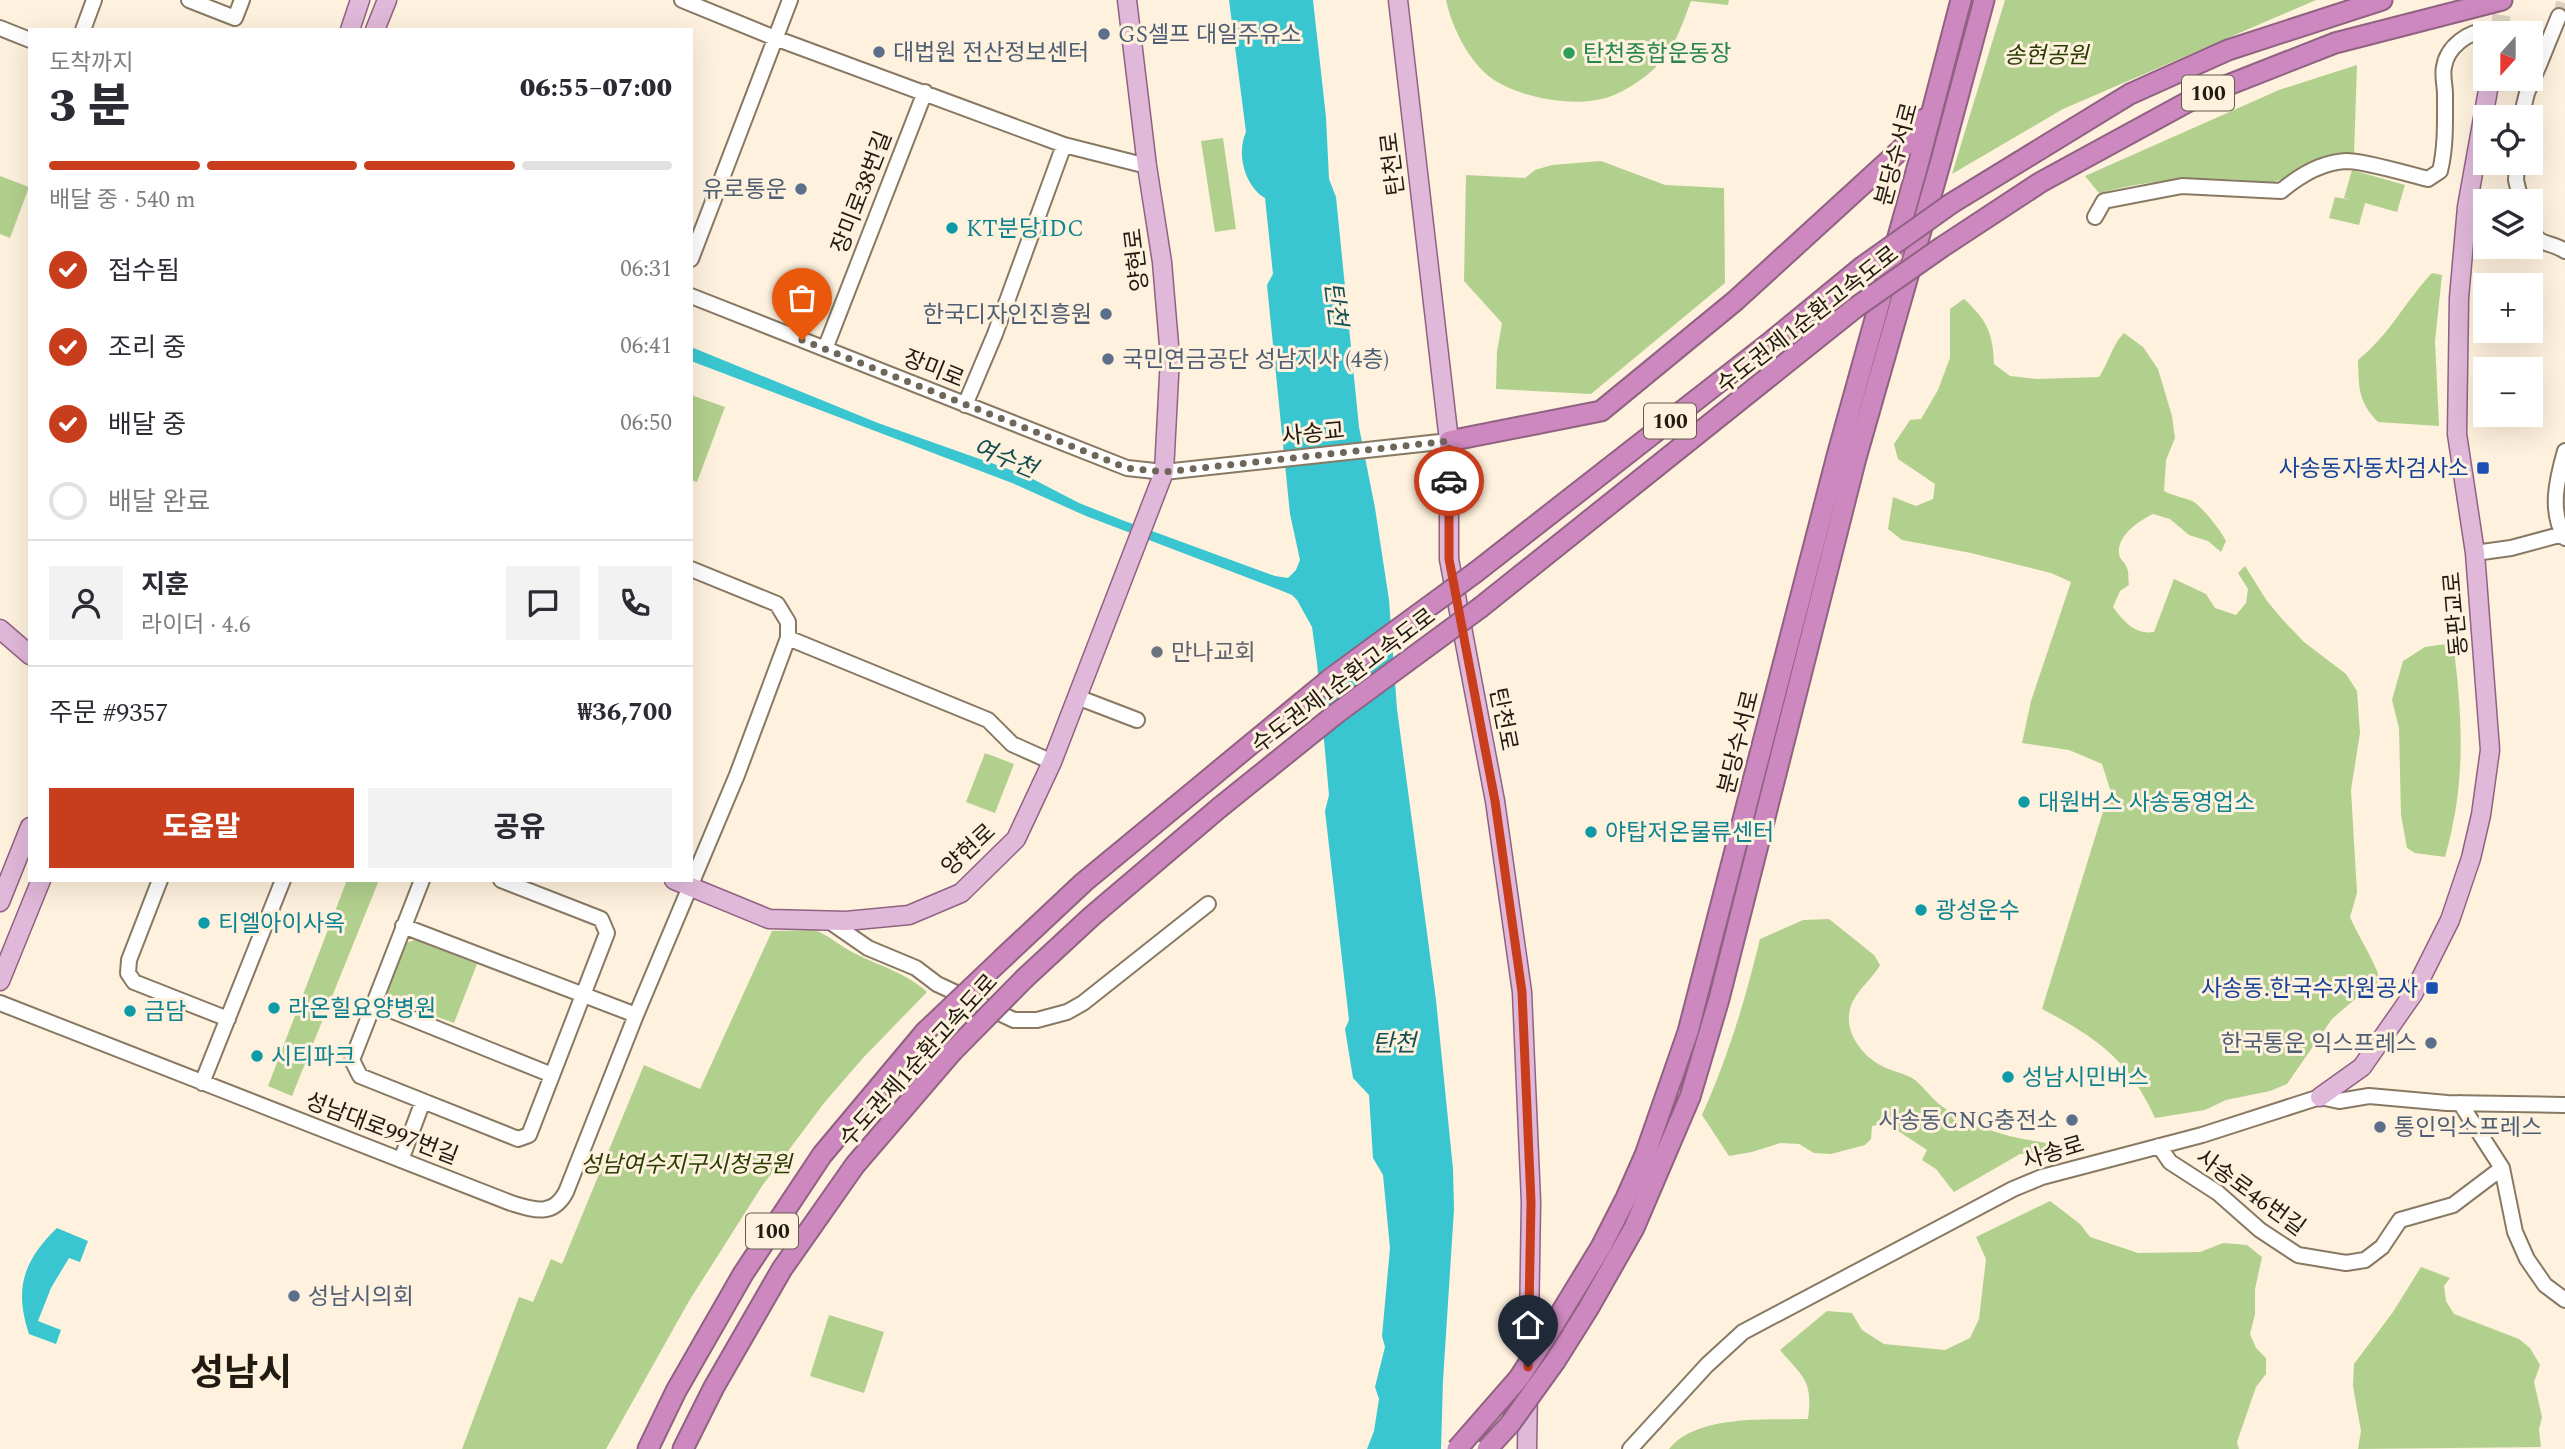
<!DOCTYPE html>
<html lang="ko">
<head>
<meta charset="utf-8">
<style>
  :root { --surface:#fff; --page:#f2f2f3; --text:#2b2b33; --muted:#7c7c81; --line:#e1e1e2; --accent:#c83e1c }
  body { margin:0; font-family:Spectral,"Noto Sans KR",serif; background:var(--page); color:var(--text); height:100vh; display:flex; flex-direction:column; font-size:26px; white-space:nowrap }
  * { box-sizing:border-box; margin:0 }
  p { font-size:23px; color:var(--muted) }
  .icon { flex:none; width:38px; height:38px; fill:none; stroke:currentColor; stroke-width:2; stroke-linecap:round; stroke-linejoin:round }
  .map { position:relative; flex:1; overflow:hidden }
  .details { position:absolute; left:28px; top:28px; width:665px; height:854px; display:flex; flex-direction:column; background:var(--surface); border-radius:0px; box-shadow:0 7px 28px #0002 }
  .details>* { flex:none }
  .needle { width:46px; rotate:201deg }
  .fabs { position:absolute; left:2473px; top:21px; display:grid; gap:14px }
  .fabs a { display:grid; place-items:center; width:70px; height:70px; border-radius:0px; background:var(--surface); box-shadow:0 7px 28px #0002; font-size:35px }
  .pin { position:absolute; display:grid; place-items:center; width:60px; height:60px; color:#fff; margin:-72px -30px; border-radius:50% 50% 50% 0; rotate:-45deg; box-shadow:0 0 7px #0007 }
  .pin .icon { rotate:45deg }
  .courier { position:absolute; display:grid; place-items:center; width:70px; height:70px; margin:-35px; border:5px solid #c83e1c; border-radius:50%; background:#fff; color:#222; box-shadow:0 2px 9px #0007 }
  .summary em { font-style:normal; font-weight:800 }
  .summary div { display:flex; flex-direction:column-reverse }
  .summary { display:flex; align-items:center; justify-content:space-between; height:119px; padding:0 21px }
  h1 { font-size:46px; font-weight:800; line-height:52px }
  .bar { display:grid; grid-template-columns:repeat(4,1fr); gap:10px 7px; align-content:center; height:84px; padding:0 21px }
  .bar i { height:9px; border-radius:5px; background:var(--line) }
  .bar .on { background:var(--accent) }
  .bar p { grid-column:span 4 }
  .line { display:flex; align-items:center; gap:18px; padding:0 21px; border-top:2px solid var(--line) }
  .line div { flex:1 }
  .round { display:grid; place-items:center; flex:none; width:74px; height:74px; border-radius:0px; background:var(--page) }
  ol { padding:0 21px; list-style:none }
  li { display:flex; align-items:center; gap:21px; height:77px }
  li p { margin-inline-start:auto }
  li .icon { padding:7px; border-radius:50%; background:var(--accent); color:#fff; stroke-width:4 }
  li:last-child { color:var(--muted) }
  li i { width:38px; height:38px; border:4px solid var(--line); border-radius:50% }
  .button { display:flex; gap:14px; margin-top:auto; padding:14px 21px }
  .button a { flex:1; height:80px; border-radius:0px; background:var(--accent); color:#fff; font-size:28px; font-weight:800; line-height:80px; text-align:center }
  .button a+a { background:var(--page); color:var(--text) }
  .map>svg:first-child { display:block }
  .green { fill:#b2d08d }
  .water { fill:#3ac6d0 }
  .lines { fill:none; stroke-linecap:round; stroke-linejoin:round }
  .minor-tunnel { stroke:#ddd1bf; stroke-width:14; stroke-dasharray:14 7; stroke-linecap:butt }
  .major-tunnel { stroke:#ddd1bf; stroke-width:18; stroke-dasharray:18 9; stroke-linecap:butt }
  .minor-casing { stroke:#887963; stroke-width:18 }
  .major-casing { stroke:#906282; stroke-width:21 }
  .highway-casing { stroke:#906282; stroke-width:23 }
  .minor { stroke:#fff; stroke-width:14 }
  .major { stroke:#e0b8d9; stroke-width:18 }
  .highway { stroke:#cc88bf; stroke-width:19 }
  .highway-bridge-casing { stroke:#906282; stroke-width:23; stroke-linecap:butt }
  .highway-bridge { stroke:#cc88bf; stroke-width:19 }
  .done { stroke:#6e6659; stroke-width:7; stroke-dasharray:0 12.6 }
  .route { stroke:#c83e1c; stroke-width:9 }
  .service-dot { fill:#5c6f8a; stroke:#fef1dd; stroke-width:2.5 }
  .leisure-dot { fill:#2e9e5b; stroke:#fef1dd; stroke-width:2.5 }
  .culture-dot { fill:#0f9aa8; stroke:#fef1dd; stroke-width:2.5 }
  .transit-dot { fill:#1a4fb4; stroke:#fef1dd; stroke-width:2.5 }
  .worship-dot { fill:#6b7280; stroke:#fef1dd; stroke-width:2.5 }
  .labels { text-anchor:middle; stroke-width:6; stroke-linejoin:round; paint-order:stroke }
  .shield { fill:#fef1dd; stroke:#635b4f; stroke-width:2 }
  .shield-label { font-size:21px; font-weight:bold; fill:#211b12 }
  .service-label { font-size:23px; fill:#4e5e75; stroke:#fef1dd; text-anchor:start }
  .leisure-label { font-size:23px; fill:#27864d; stroke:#fef1dd; text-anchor:start }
  .park-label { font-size:23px; font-style:italic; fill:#283d00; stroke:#fef1dd }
  .street-label { font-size:23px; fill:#211b12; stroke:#fef1dd }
  .culture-label { font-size:23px; fill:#0d838f; stroke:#fef1dd; text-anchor:start }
  .transit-label { font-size:23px; fill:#164399; stroke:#fef1dd; text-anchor:end }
  .worship-label { font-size:23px; fill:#5b616d; stroke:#fef1dd; text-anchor:start }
  .water-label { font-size:24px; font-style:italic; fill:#134e52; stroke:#fef1dd }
  .town-label { font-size:37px; font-weight:bold; fill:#211b12; stroke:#fef1dd }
</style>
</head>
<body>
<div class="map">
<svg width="2565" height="1449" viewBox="0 0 2565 1449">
  <rect width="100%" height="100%" fill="#fef1dd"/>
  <!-- green -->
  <path class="green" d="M1446,0H1729L1728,5L1691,1C1683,22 1677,42 1663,59C1651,75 1625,92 1606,98C1571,108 1509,97 1483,71C1465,53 1451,24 1446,0Z
    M2005,0H2316L2063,109L1952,174Z
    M2357,65L2354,155C2320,147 2300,178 2269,183C2211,175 2156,178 2099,193L2085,176L2279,90Z
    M1223,138L1236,229L1215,232L1201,141Z
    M1601,161L1665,185L1724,188L1725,283L1591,394L1496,389L1497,352L1502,323L1464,281L1466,175L1525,178L1535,170L1552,165Z
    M2352,170L2405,185L2397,212L2365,203L2359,225L2329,218L2335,197L2351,200L2344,198Z
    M0,176L29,187L10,238L0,234Z
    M2432,273L2442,275L2435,341L2439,426L2378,422C2358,401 2359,389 2358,360C2391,333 2404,303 2432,273Z
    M1964,299C1987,320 1993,333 1994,364L2010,376L2037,379L2099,377C2109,362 2112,345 2124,333L2143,347L2158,369L2172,416L2175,438L2166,460L2164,491C2173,496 2183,497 2192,501C2201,505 2222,532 2226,541L2221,552L2208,541L2189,535L2170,519L2153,514C2139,521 2117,535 2119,554C2120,560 2125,562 2127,568C2129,572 2128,580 2129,585L2120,591L2113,607C2123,621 2135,635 2154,632L2174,579L2206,594L2215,608L2236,615L2246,603L2248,589L2238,573L2245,566L2267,601L2282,619L2304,642L2346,674L2357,691L2360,733L2351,790L2357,893L2350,917C2359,938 2372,956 2380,979L2371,991L2354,1000L2332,1019L2287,1084L2270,1091L2226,1100L2205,1110L2155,1118C2129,1060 2097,1038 2042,1009L2110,789L2102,764L2069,750L2022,743L2031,701L2071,582L2051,573L1971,553L1902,540L1888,529L1893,497L1916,506L1933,499L1935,484L1898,459L1894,444L1910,420L1921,419L1938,390L1950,358V309Z
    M691,395L725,407L697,482L691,480Z
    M2453,643C2463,718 2466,784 2445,857L2415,853L2407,848L2401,815L2399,728L2392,700L2403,661L2425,647Z
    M985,753L1014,764L995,813L966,802Z
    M347,880H379L292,1096L268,1086Z
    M1829,919L1874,955L1880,965C1871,981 1855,991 1850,1009C1844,1032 1862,1056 1882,1066C1891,1071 1903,1073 1912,1078C1923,1085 1929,1096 1939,1104C1956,1118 1997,1134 2018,1138C2032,1141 2041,1141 2055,1146L2052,1152L2020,1154L1954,1192L1936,1169L1922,1160L1927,1150L1886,1123L1872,1126L1871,1139L1865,1145L1831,1154L1814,1153L1799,1144L1781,1143L1752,1152L1729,1156L1702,1115C1728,1057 1745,1001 1760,939L1803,920Z
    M815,930C830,936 840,946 854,953C879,966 907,973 927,992L863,1058L824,1103L762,1186L689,1301L606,1449H462L519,1297L533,1302L551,1259L562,1264L644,1065L700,1089L772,931Z
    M415,940L477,964L454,1023L392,1000L387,991L405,943Z
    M2050,1201L2080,1224L2090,1237L2138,1253L2200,1252L2223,1243L2247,1245L2262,1257L2255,1289V1314L2250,1334L2256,1348L2266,1358V1374L2256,1387L2237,1442L2239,1449H1669C1696,1414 1768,1420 1808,1419C1813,1381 1804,1378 1780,1350L1827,1311L1852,1313L1862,1330L1884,1344L1945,1350L1970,1338L1979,1319L1986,1259L1976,1237Z
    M2421,1267L2450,1278L2444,1286L2446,1301L2454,1314L2519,1339L2530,1348L2540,1365L2534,1382L2542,1417L2539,1429L2541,1447L2358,1449L2361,1431L2353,1386L2354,1364L2393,1312Z
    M829,1315L884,1332L864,1393L810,1376Z"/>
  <!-- water -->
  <path class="water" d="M1229,0H1313L1326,117L1329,179L1336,197L1359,427L1375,508L1389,600L1397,709L1436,1000L1453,1169L1454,1209L1443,1381L1441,1449H1367L1374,1431L1379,1399L1375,1387L1385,1347L1382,1336L1390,1248L1383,1175L1373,1158L1369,1095L1353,1078L1345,1029L1349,1020L1325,811L1329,795L1317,663L1312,627L1297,600L1292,595L1280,590L1086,516L1012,483L691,361V347L878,423L1025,475L1079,503L1122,520L1275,576L1288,578L1296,570L1300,560L1290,514L1267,285L1273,274L1265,198C1245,186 1236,154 1246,132Z
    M57,1228L88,1241L80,1262L69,1258L51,1288L38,1321L61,1330L56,1344L29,1334C14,1289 23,1261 57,1228Z"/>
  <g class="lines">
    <!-- minor-tunnel -->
    <path class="minor-tunnel" d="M2559,16L2564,0"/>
    <!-- major-tunnel -->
    <path class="major-tunnel" d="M2499,33L2504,0"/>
    <defs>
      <path id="minor" d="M189,0L235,18L242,0
        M682,0L775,38L1064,145L1147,166
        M0,28L30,40
        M83,30L94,0
        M2539,65L2559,16
        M2521,117L2527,93L2539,65L2537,54L2530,43
        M2517,163L2516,180L2521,201
        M2095,217L2104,201L2182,186L2281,191C2299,176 2322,162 2346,161C2366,161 2407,174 2428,179L2440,171C2446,147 2445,119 2445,94C2445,86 2442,75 2444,67C2447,47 2468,31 2487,31C2498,31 2509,29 2519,33
        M2530,227C2539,248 2549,240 2565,251
        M691,259L790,0
        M691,296L1127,468L1164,472L1449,441
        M825,349L925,92
        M965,405L995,334L1064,145
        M2565,451C2557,479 2549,511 2565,538
        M2475,553L2511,548L2563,534
        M691,569L777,604L788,622V638L988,720L1012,744L1052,762
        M1077,697L1137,720
        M160,880L129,960L128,973L134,982L228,1019
        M422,880L352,1060L360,1076L518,1139L529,1135L607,933L601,919L501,880
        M829,921L868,948L916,968L937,984L1014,1020H1037L1067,1012L1083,1003L1208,904
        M403,926L636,1015
        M0,1003L511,1203C534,1210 553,1217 566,1192L636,1015L737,775L788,638
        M373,1003L552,1075
        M202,1083L283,880
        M2460,1103L2502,1168L2515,1232L2527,1259L2545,1285L2565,1300
        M2159,1146L2170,1162L2218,1193L2260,1230L2298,1255L2346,1263L2365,1260L2382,1247L2400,1220L2453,1205L2502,1168
        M401,1160L423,1101
        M1630,1449L1707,1365L1743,1332L2013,1189L2042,1177L2202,1135L2320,1097L2339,1101L2369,1096L2447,1103L2565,1105"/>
      <path id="major" d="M1398,0L1449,441V559L1495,801L1522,992L1531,1202L1527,1449
        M350,30L360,0
        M375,30L387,0
        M0,629L30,655
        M674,880L769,919L846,921L909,915L961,893L1016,839L1052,762L1164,472L1170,357L1162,262L1147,166L1127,0
        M0,902L30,827
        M0,981L41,880
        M2320,1097L2362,1067L2413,994L2450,920L2471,858L2481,815L2490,750L2475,553L2457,434L2459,298L2467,207L2490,79"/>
      <path id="highway" d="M1952,203L2130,94L2228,50L2382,0
        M1942,247L2041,182L2195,98L2335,43L2502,0
        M1449,441L1601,411L1735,301L1896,154L1915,136L1924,119
        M1476,572L1773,340L1862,267
        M1481,607L1855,308
        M1004,957L1084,882L1204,783
        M1025,978L1092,916L1219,808
        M1554,1324L1601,1247L1626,1198L1645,1155L1688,1032L1837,456L1919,161L1961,0
        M1556,1360L1588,1309L1634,1228L1690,1097L1719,999L1856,458L1940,164L1984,0
        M648,1449L676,1391L743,1274L822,1155L925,1032
        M683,1449L714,1387L782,1269L855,1165L952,1052"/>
    </defs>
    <!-- minor casing -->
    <use href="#minor" class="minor-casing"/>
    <!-- major casing -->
    <use href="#major" class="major-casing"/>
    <!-- highway casing -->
    <use href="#highway" class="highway-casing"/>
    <!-- minor -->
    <use href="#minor" class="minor"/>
    <!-- major -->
    <use href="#major" class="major"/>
    <!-- highway -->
    <use href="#highway" class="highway"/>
    <defs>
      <path id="highway-bridge" d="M1862,267L1952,203
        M1855,308L1942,247
        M1204,783L1330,679L1476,572
        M1219,808L1337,713L1481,607
        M925,1032L1004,957
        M952,1052L1025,978
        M1457,1449L1519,1378L1554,1324
        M1487,1449L1510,1424L1556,1360"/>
    </defs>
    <!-- highway-bridge casing -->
    <use href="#highway-bridge" class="highway-bridge-casing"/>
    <!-- highway-bridge -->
    <use href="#highway-bridge" class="highway-bridge"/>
  </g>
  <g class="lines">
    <!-- done -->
    <path class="done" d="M802,340L1127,468L1164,472L1449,441V481"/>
    <!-- route -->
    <path class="route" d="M1449,481V559L1495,801L1522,992L1531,1202L1528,1367"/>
  </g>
  <!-- markers -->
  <g class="service-dot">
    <circle cx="1104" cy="34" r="7"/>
    <circle cx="879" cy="52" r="7"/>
    <circle cx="801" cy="189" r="7"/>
    <circle cx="1106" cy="314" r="7"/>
    <circle cx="1108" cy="359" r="7"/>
    <circle cx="2431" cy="1043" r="7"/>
    <circle cx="2072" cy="1120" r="7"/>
    <circle cx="2380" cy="1127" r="7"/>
    <circle cx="294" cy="1296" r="7"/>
  </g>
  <circle class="leisure-dot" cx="1569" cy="53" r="7"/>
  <g class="culture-dot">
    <circle cx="952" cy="228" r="7"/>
    <circle cx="2024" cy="802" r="7"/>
    <circle cx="1591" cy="832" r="7"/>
    <circle cx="1921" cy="910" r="7"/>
    <circle cx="204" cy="923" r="7"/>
    <circle cx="274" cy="1008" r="7"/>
    <circle cx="130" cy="1011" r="7"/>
    <circle cx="257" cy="1056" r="7"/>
    <circle cx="2008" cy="1077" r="7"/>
  </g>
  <g class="transit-dot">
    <rect x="2476" y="461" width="14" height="14" rx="3.5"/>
    <rect x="2425" y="981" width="14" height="14" rx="3.5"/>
  </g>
  <circle class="worship-dot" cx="1157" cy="652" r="7"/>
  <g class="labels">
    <!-- shield labels -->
    <g class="shield">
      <rect x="2182" y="75.5" width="52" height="35" rx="5"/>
      <rect x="1644" y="403.5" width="52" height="35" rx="5"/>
      <rect x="746" y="1213.5" width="52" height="35" rx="5"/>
    </g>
    <g class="shield-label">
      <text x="2208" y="100">100</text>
      <text x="1670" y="428">100</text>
      <text x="772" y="1238">100</text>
    </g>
    <!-- service labels -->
    <g class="service-label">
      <text x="1118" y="42">GS셀프 대일주유소</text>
      <text x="893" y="60">대법원 전산정보센터</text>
      <text x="787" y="197" text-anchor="end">유로통운</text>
      <text x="1092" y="322" text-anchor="end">한국디자인진흥원</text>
      <text x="1122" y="367">국민연금공단 성남지사 (4층)</text>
      <text x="2417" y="1051" text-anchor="end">한국통운 익스프레스</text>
      <text x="2058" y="1128" text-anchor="end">사송동CNG충전소</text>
      <text x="2394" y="1135">통인익스프레스</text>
      <text x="308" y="1304">성남시의회</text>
    </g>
    <!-- leisure labels -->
    <g class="leisure-label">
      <text x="1583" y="61">탄천종합운동장</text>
    </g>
    <!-- park labels -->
    <g class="park-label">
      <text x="2046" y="63">송현공원</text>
      <text x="686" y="1172">성남여수지구시청공원</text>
    </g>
    <!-- street labels -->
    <g class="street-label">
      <text transform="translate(1896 154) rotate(-75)" y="8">분당수서로</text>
      <text transform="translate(1392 164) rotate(-97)" y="8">탄천로</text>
      <text transform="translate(861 192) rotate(-69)" y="8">장미로38번길</text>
      <text transform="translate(1136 260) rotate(-97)" y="8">양현로</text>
      <text transform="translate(1807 319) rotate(-38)" y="8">수도권제1순환고속도로</text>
      <text transform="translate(934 368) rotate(22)" y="8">장미로</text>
      <text transform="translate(1313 433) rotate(-6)" y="8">사송교</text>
      <text transform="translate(2455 614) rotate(-95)" y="8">동판교로</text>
      <text transform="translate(1343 680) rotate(-37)" y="8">수도권제1순환고속도로</text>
      <text transform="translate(1504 719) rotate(79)" y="8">탄천로</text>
      <text transform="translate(1738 742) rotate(-76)" y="8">분당수서로</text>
      <text transform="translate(968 849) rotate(-43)" y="8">양현로</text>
      <text transform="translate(918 1060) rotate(-48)" y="8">수도권제1순환고속도로</text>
      <text transform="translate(382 1128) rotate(21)" y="8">성남대로997번길</text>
      <text transform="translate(2053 1152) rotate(-17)" y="8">사송로</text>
      <text transform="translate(2251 1192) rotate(36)" y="8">사송로46번길</text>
    </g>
    <!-- culture labels -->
    <g class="culture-label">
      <text x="966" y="236">KT분당IDC</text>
      <text x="2038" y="810">대원버스 사송동영업소</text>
      <text x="1605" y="840">야탑저온물류센터</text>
      <text x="1935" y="918">광성운수</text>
      <text x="218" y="931">티엘아이사옥</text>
      <text x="288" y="1016">라온힐요양병원</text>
      <text x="144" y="1019">금담</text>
      <text x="271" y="1064">시티파크</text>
      <text x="2022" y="1085">성남시민버스</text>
    </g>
    <!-- transit labels -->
    <g class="transit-label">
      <text x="2469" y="476">사송동자동차검사소</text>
      <text x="2418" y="996">사송동.한국수자원공사</text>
    </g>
    <!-- worship labels -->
    <g class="worship-label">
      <text x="1171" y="660">만나교회</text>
    </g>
    <!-- water labels -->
    <g class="water-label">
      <text transform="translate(1336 304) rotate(83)" y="8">탄천</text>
      <text transform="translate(1005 458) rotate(22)" y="8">여수천</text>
      <text x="1394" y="1051">탄천</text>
    </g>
    <!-- town labels -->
    <g class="town-label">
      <text x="241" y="1385">성남시</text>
    </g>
  </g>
</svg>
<div class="fabs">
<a><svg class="needle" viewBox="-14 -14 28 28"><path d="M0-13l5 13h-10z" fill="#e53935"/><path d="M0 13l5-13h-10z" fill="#7c7c81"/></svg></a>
<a><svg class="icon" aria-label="locate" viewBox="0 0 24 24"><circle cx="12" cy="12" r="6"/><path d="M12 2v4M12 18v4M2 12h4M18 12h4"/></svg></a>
<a><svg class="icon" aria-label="layers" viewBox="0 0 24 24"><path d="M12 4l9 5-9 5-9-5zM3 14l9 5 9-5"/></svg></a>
<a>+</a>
<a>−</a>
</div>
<div class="pin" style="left:802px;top:340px;background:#ea580c"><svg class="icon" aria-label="bag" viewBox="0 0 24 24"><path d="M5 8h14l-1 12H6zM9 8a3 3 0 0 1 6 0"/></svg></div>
<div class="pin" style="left:1528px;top:1367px;background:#1f2937"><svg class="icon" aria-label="home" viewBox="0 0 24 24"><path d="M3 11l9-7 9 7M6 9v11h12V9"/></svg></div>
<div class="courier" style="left:1449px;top:481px"><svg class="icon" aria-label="car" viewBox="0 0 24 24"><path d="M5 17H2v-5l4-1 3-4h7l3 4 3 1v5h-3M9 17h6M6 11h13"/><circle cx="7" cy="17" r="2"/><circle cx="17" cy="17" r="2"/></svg></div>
<section class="details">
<div class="summary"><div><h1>3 분</h1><p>도착까지</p></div><em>06:55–07:00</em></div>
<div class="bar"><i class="on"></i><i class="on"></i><i class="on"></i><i></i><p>배달 중 · 540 m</p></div>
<ol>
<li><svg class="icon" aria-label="check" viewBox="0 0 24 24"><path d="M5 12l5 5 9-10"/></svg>접수됨<p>06:31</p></li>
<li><svg class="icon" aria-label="check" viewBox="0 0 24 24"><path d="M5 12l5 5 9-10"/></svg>조리 중<p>06:41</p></li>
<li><svg class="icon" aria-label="check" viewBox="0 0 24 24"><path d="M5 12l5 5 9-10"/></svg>배달 중<p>06:50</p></li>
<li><i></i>배달 완료</li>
</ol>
<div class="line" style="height:126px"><a class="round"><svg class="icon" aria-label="person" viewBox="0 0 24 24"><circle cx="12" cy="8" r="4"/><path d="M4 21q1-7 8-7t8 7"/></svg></a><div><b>지훈</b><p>라이더 · 4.6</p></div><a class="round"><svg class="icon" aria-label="chat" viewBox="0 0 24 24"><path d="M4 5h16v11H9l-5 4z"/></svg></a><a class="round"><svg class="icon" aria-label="phone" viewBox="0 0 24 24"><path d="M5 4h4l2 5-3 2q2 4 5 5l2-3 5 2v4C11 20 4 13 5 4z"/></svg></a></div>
<div class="line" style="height:91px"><div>주문 #9357</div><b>₩36,700</b></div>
<div class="button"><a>도움말</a><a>공유</a></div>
</section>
</div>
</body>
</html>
